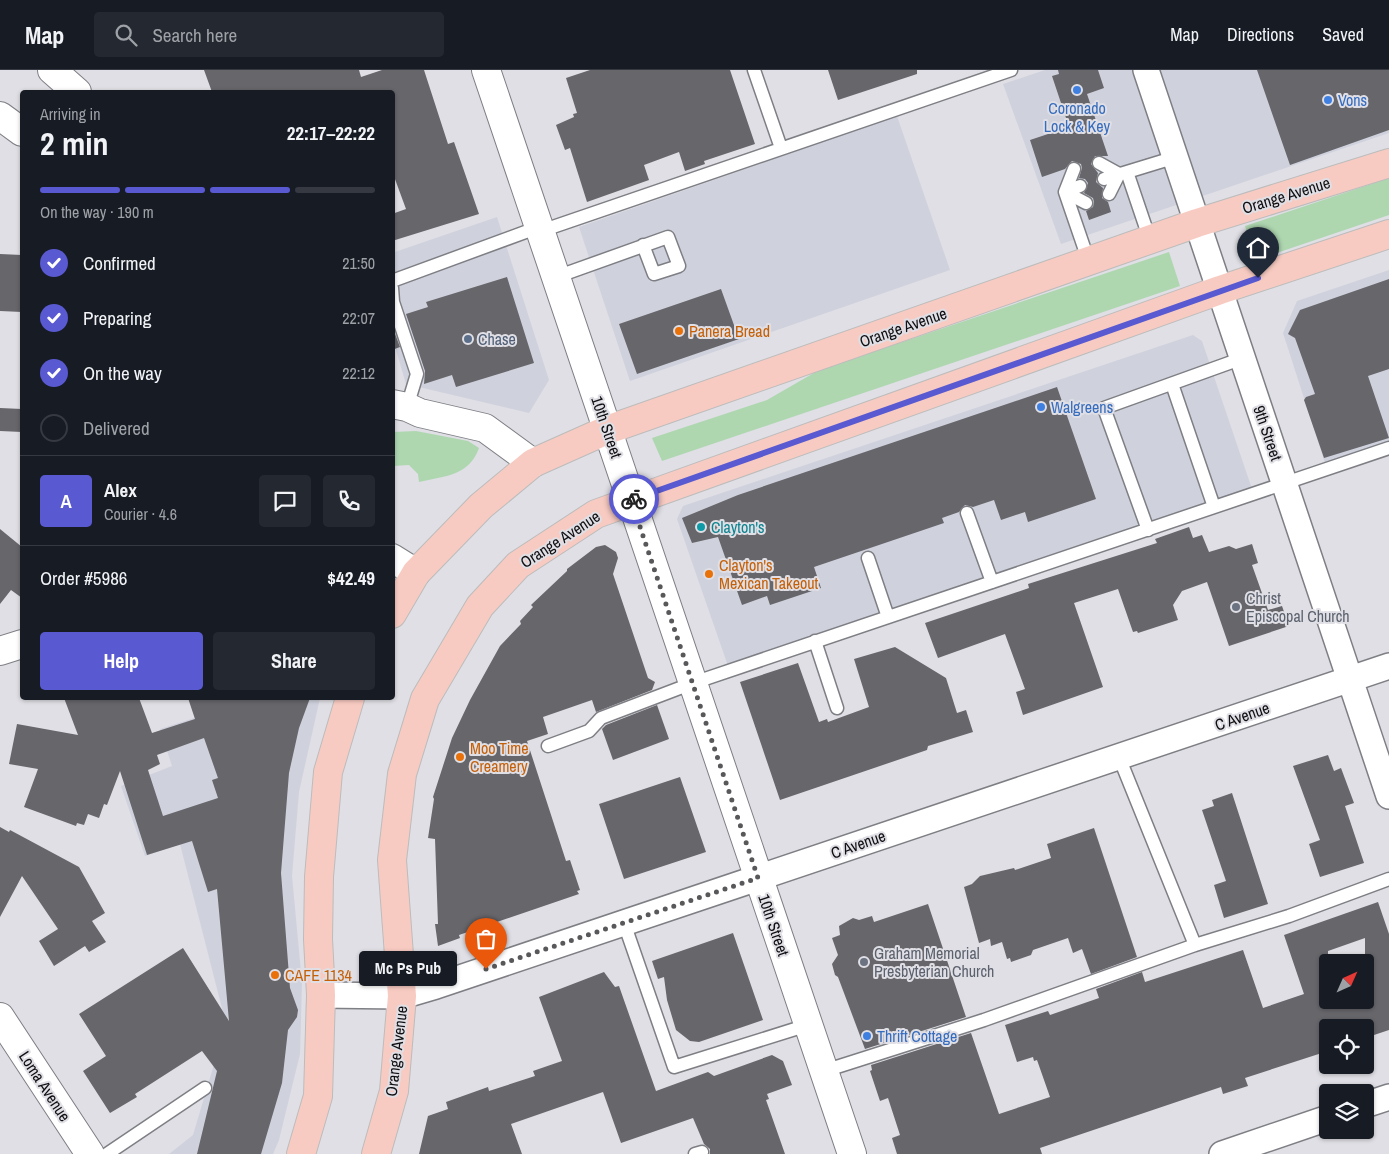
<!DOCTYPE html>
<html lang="en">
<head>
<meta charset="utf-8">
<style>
  :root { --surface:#171b24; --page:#242831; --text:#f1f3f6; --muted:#9ea1a6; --line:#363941; --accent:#5959d1 }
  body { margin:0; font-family:"Archivo Narrow",sans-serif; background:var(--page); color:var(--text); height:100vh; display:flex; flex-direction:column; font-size:19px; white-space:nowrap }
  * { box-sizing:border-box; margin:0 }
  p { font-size:16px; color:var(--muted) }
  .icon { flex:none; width:28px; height:28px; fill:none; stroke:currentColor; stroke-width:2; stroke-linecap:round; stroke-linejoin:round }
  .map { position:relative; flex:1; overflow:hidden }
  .side { position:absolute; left:20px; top:20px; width:375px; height:610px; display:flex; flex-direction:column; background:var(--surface); border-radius:5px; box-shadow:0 1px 4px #0004 }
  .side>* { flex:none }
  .needle { width:32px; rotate:45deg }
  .tools { position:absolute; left:1319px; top:884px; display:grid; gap:10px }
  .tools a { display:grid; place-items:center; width:55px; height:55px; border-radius:5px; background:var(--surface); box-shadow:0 1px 4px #0004; font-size:25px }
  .pin { position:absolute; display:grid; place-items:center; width:42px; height:42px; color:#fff; margin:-51px -21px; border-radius:50% 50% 50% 0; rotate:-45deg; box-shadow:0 0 5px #0007 }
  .pin .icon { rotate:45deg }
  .courier { position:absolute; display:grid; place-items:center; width:50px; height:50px; margin:-25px; border:4px solid #5959d1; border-radius:50%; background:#fff; color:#222; box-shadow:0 1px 6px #0007 }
  .bubble { position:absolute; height:35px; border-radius:5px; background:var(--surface); box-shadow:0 1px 4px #0004; font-size:16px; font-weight:800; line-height:35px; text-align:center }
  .headline em { font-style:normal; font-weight:800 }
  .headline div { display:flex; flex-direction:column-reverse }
  .headline { display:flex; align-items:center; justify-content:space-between; height:85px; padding:0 20px }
  h1 { font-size:32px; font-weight:800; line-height:38px }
  .bar { display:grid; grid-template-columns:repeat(4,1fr); gap:8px 5px; align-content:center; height:60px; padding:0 20px }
  .bar i { height:6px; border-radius:4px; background:var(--line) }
  .bar .active { background:var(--accent) }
  .bar p { grid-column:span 4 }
  .line { display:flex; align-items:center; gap:12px; padding:0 20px; border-top:1px solid var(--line) }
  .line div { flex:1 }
  .round { display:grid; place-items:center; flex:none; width:52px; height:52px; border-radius:5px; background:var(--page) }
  ol { padding:0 20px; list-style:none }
  li { display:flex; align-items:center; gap:15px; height:55px }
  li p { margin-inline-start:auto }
  li .icon { padding:5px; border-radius:50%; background:var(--accent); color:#fff; stroke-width:4 }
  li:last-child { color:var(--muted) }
  li i { width:28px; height:28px; border:2px solid var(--line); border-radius:50% }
  .primary-button { display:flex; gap:10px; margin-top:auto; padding:10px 20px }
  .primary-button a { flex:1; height:58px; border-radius:5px; background:var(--accent); color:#fff; font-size:20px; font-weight:800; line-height:58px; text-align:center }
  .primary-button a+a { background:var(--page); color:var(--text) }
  header { display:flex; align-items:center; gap:30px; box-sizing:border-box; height:70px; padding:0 25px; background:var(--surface); border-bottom:1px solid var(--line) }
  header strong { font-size:24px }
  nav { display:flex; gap:28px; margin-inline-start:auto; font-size:18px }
  .search { width:350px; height:45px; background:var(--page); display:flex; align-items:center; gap:12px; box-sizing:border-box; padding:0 18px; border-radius:5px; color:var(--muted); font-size:19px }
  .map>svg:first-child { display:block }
  .built { fill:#cfd1dd }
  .green { fill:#aed7b0 }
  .building { fill:#66666b; fill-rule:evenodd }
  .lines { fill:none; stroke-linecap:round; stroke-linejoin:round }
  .service-casing { stroke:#7e7f84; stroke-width:15 }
  .minor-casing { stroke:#7e7f84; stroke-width:28 }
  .tertiary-casing { stroke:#7e7f84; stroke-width:30 }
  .trunk-casing { stroke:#bcbcbc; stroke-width:30 }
  .service { stroke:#fff; stroke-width:12 }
  .minor { stroke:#fff; stroke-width:25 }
  .tertiary { stroke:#fff; stroke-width:28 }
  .trunk { stroke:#f8cbc2; stroke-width:28 }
  .done { stroke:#58585b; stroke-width:5; stroke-dasharray:0 9 }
  .route { stroke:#5959d1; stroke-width:6 }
  .shop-dot { fill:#3f7fe0; stroke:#dfdfe5; stroke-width:2 }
  .food-dot { fill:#e8710a; stroke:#dfdfe5; stroke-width:2 }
  .service-dot { fill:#5c6f8a; stroke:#dfdfe5; stroke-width:2 }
  .culture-dot { fill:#0f9aa8; stroke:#dfdfe5; stroke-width:2 }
  .worship-dot { fill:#6b7280; stroke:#dfdfe5; stroke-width:2 }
  .labels { text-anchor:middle; stroke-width:4; stroke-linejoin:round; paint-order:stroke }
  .shop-label { font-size:16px; fill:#366cbe; stroke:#dfdfe5; text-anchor:start }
  .street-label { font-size:16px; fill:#0f0f11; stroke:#dfdfe5 }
  .food-label { font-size:16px; fill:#c56008; stroke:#dfdfe5; text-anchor:start }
  .service-label { font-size:16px; fill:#4e5e75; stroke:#dfdfe5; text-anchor:start }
  .culture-label { font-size:16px; fill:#0d838f; stroke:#dfdfe5; text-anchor:start }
  .worship-label { font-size:16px; fill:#5b616d; stroke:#dfdfe5; text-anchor:start }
</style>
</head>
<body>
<header>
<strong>Map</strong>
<div class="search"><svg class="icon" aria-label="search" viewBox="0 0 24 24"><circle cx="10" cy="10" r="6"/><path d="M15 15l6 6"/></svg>Search here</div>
<nav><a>Map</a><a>Directions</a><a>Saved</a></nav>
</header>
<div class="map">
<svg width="1389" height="1084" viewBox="0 0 1389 1084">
  <rect width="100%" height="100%" fill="#dfdfe5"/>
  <!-- built -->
  <path class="built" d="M1045,0H1389V63L1061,174L1003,14Z
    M897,46L950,200L630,311L579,157Z
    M497,147L549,310L529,343L406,314L393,270L392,183Z
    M1389,200V371L1325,393L1283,263L1297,231Z
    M1193,265L1202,271L1252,419L728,596L677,449L683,436Z
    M256,628H320L299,722L292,806L302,913L300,984L279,1070L273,1084H169L193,1065L226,954L180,774L145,786L121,716L172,696L160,659Z"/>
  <!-- green -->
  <path class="green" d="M1389,108V145L1256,190L1245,156Z
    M1169,182L1180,216L662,391L652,368L767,330L819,300Z
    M416,361L468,371L479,378C469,406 445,406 419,412L418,404L409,395L393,396V362Z"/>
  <!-- building -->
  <path class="building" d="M204,0H359L361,7L382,0H424L448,74L454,72L479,144L392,171V144L406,139L392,101V22H212Z
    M590,0H730L755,74L704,91L705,94L685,101L679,82L644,95L649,110L587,132L570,78L565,80L556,55L574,47L573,44L577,43L566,8Z
    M828,0H917V4L838,30Z
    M1058,0H1098L1104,18L1087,24L1108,86H1095L1091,94L1098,103L1096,112L1103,118L1102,128L1108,132L1111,142L1089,150L1086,141L1093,137L1094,132L1093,128L1084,123L1088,113L1085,109L1079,108L1082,98L1081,94L1072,91L1065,99L1042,107L1030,70L1069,57L1052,6L1059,4Z
    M1257,0H1389V60L1290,95Z
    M0,184L22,185V242L0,241Z
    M507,207L534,293L456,317L452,305L424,314L425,301L406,244L428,237L426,232Z
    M1389,209V299L1368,306L1389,368L1324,388L1304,330L1306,327L1315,324L1295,268L1288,264L1300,240Z
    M721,219L739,269L637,304L619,254Z
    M392,256L400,277L392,280Z
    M1057,317L1096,429L1028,452L1025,442L1001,450L994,430L973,437L965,435L959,442L942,448L944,453L814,497L821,518L770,535L767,526L742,535L718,467L692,473L682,448L738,425Z
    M0,338L22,339V362L0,361Z
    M1189,457L1193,468L1202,465L1209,482L1229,476L1236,479L1252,474L1258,493L1252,495L1268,540L1282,536L1289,556L1229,576L1207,512L1182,521L1173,535L1178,550L1138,563L1137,561L1133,562L1118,519L1074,533L1103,617L1023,645L1016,622L1025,619L1005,564L938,588L925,553L1029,518L1028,514L1157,473L1155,469Z
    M0,459L22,477V528L11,520L0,534Z
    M605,475L616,482L618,488L613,504L648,608L655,612L652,620L596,642L592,630L543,647L548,664L527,671L566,791L570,790L580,820L577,821L579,824L459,865L460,868L438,876L435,854H438L435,769L428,768L434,729L433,727L452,668L470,630L500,576L521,554L520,551L533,537L531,535L567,501V499L596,477Z
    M895,577L946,608L957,643L966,640L973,662L928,676L927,680L780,730L740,612L798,593L819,652L827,649L828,652L869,637L854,589Z
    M64,628H139L152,663L195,649L188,628H310L299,658L289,703L281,803L290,918L298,940L297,947L288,960L282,1013L261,1084H197L217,1001L202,981L135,1024L137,1027L110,1043L83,1001L106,986L79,944L183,878L229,951L217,819L208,822L192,771L147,785L120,701L107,735L104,734L99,748L88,744L84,755L77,753L76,756L24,737L38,699L9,694L17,654L78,665ZM204,668L218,708L212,710L218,728L163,746L148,700L160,694L157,685Z
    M657,635L669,669L613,690L602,659L606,655Z
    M1328,685L1334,701L1341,698L1354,733L1345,736L1364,793L1320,807L1309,774L1320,770L1293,696Z
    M680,707L706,782L624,809L599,734Z
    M1232,723L1268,834L1224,848L1214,815L1226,811L1202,740L1214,736L1212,730Z
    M0,757L9,762L10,760L79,797L105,843L92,851L106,872L89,882L85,876L54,896L39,871L58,859L22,806L0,847Z
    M1094,758L1137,887L1091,904L1082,879L1073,883L1068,868L1033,880L1031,885L1011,892L1010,888L1007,889L1002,872L991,876L990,869L979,873L964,817L972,814L980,806L1014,798L1015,800L1051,788L1047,774Z
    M1378,832L1389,864V960L1365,968V958H1328V981L1245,1008L1248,1016L1223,1024L1221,1017L1040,1078L1042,1084H897L892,1068L900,1065L888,1028L880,1031L870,1001L872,1000L871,995L971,963L999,1044L1050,1027L1037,990L1034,991L1033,987L1017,992L1005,955L1048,941L1050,945L1099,928L1096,919L1142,902L1145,912L1243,880L1263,938L1304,924L1284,865ZM1365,868V930H1328V881Z
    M928,834L966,947L865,979L838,907L835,905L832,894L838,885L832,868L840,865L839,856L853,848L859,850L872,846L874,852Z
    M733,863L763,950L699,972L690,971L676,960L667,930L664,907L658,909L652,891Z
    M604,902L615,917L619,916L656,1021L708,1002L714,1006L772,985L783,991L792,1015L767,1024L769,1029L766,1030L785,1084H710V1079L704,1074L693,1048L621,1073L603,1022L511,1054L522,1084H419L428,1046L448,1039L446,1032L488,1017L489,1021L535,1006L533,1001L562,991L539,927Z"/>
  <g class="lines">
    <defs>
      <path id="service" d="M754,0L781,78
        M1099,93L1119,104L1109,124
        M1074,99L1065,122L1086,133
        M1127,102L1150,170
        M1104,109L1176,87
        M1080,116L1065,122L1089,192
        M541,161L1011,0
        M556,207L668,167L679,196L654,204L643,175
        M392,211L539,157
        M392,218L393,232L417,304L407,337
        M1172,314L1214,437
        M967,443L992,512
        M1148,460L1104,338L1243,288
        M868,488L888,547
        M815,571L837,638
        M548,676L589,661L601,648L693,613L1389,378
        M1119,687L1195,875
        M624,853L674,997L808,955
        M824,1001L984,950L1195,875L1289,846L1389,809
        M107,1084L205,1018
        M695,1084L702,1082"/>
      <path id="minor" d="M1146,0L1389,726
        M321,925L402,926L436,916L1389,596
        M1365,1035L1389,1027
        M1222,1084L1328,1048"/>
      <path id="tertiary" d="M52,0L77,22
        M486,0L852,1084
        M0,46L22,62
        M392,334L407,337L420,343L485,358L533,393
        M392,488L416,503
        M0,581L22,574
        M0,947L90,1084"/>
      <path id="trunk" d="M392,544L416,503L481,436L533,393L607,360L1197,153L1389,93
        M301,1084L318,1026L321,925L318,869L319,807L328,702L350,628
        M376,1084L394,1021L402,926L392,790L402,704L425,629L480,536L518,495L596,444L1220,220L1389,164"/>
    </defs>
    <!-- service casing -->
    <use href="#service" class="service-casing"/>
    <!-- minor casing -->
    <use href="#minor" class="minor-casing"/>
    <!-- tertiary casing -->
    <use href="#tertiary" class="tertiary-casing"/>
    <!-- trunk casing -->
    <use href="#trunk" class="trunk-casing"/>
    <!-- service -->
    <use href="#service" class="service"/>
    <!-- minor -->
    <use href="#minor" class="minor"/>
    <!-- tertiary -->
    <use href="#tertiary" class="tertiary"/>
    <!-- trunk -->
    <use href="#trunk" class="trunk"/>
  </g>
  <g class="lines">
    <!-- done -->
    <path class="done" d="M486,899L758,808L631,430L634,429"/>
    <!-- route -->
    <path class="route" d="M634,429L1258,208"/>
  </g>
  <!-- markers -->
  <g class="shop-dot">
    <circle cx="1077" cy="20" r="5"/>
    <circle cx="1328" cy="30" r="5"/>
    <circle cx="1041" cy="337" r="5"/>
    <circle cx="867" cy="966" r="5"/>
  </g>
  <g class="food-dot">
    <circle cx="679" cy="261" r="5"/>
    <circle cx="709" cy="504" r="5"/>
    <circle cx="460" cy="687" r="5"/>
    <circle cx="275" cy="905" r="5"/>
  </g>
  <circle class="service-dot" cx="468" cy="269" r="5"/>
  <circle class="culture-dot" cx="701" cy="457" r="5"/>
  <g class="worship-dot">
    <circle cx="1236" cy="537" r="5"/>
    <circle cx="864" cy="892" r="5"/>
  </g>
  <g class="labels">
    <!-- shop labels -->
    <g class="shop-label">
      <text x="1338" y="36">Vons</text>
      <text x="1077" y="44" text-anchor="middle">Coronado<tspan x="1077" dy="18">Lock &amp; Key</tspan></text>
      <text x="1051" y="343">Walgreens</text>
      <text x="877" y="972">Thrift Cottage</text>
    </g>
    <!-- street labels -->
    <g class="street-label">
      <text transform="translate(1286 125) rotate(-17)" y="6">Orange Avenue</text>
      <text transform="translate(903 257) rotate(-19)" y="6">Orange Avenue</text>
      <text transform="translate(607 357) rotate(71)" y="6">10th Street</text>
      <text transform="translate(1268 363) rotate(71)" y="6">9th Street</text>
      <text transform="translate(560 469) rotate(-33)" y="6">Orange Avenue</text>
      <text transform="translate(1242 646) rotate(-19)" y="6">C Avenue</text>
      <text transform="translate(858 774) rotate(-19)" y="6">C Avenue</text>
      <text transform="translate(774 855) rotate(71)" y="6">10th Street</text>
      <text transform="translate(396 981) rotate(-83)" y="6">Orange Avenue</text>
      <text transform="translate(45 1016) rotate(57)" y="6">Loma Avenue</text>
    </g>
    <!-- food labels -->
    <g class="food-label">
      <text x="689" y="267">Panera Bread</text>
      <text x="719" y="501">Clayton's<tspan x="719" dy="18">Mexican Takeout</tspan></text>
      <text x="470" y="684">Moo Time<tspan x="470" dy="18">Creamery</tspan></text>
      <text x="285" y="911">CAFE 1134</text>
    </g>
    <!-- service labels -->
    <g class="service-label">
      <text x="478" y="275">Chase</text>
    </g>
    <!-- culture labels -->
    <g class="culture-label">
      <text x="711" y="463">Clayton's</text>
    </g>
    <!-- worship labels -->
    <g class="worship-label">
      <text x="1246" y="534">Christ<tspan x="1246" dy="18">Episcopal Church</tspan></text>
      <text x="874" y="889">Graham Memorial<tspan x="874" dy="18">Presbyterian Church</tspan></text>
    </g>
  </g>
</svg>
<div class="tools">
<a><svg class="needle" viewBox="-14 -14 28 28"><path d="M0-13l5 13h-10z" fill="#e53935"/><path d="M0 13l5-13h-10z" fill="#9ea1a6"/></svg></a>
<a><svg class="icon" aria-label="locate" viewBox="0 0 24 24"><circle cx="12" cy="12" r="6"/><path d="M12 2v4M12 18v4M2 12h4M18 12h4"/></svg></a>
<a><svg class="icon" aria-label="layers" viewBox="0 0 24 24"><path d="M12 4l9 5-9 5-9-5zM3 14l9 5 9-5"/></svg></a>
</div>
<div class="pin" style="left:486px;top:899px;background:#ea580c"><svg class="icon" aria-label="bag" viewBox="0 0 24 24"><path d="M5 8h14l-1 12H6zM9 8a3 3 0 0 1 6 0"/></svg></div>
<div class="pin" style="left:1258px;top:208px;background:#1f2937"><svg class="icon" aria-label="home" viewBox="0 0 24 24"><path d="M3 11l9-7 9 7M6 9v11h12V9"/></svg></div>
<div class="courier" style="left:634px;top:429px"><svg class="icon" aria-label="bike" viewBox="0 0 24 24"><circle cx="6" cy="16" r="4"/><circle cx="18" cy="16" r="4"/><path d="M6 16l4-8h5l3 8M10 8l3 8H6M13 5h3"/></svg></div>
<div class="bubble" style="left:359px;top:881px;width:98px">Mc Ps Pub</div>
<section class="side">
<div class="headline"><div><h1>2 min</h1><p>Arriving in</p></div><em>22:17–22:22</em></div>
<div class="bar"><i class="active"></i><i class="active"></i><i class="active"></i><i></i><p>On the way · 190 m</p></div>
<ol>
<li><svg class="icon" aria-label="check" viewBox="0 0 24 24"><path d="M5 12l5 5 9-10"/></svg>Confirmed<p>21:50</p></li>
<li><svg class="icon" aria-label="check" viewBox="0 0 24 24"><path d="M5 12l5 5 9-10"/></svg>Preparing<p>22:07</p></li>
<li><svg class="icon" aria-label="check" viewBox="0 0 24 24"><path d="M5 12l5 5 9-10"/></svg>On the way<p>22:12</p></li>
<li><i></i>Delivered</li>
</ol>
<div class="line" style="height:90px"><b class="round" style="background:var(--accent);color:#fff">A</b><div><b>Alex</b><p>Courier · 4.6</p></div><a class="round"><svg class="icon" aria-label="chat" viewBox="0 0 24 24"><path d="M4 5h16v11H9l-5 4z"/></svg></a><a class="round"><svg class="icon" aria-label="phone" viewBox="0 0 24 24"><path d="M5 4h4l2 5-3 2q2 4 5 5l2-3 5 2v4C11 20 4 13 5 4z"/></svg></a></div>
<div class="line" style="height:65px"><div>Order #5986</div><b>$42.49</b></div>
<div class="primary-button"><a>Help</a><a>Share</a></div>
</section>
</div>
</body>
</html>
